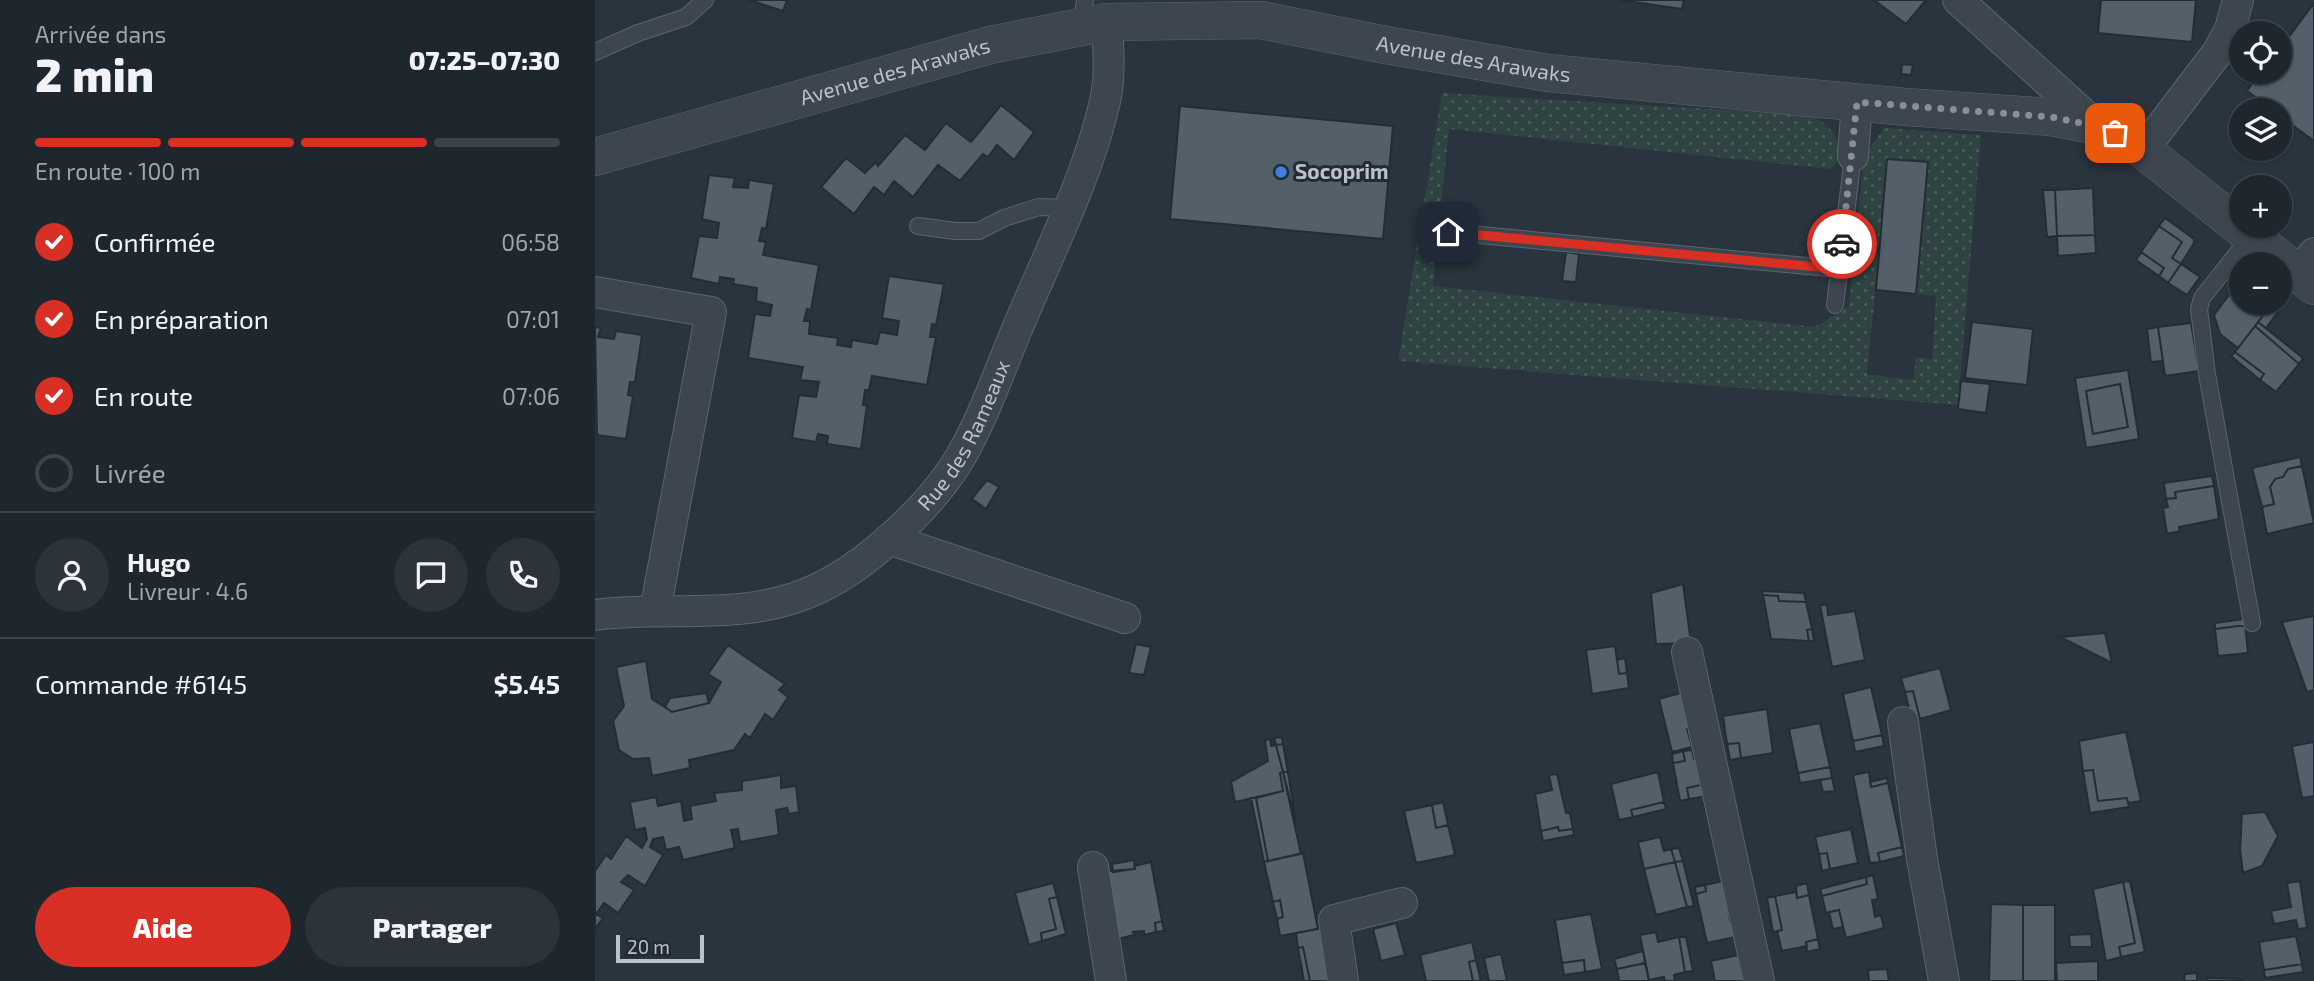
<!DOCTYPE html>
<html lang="fr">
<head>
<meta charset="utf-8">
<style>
  :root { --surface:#1f272e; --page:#2c333a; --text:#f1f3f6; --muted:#a1a5aa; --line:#3c444a; --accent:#d93025 }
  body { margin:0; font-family:"Exo 2",sans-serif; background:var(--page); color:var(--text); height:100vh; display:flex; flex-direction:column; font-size:26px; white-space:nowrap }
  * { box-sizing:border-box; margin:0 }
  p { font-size:23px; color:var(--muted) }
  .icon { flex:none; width:38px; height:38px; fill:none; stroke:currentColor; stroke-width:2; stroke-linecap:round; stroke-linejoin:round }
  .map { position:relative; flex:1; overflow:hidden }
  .details { display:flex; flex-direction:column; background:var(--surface); width:595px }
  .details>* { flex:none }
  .buttons { position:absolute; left:1634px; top:21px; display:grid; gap:14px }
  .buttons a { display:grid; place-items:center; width:63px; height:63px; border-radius:50%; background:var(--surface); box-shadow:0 2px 5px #0004,0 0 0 2px var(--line); font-size:35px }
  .scale { position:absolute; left:21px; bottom:18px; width:88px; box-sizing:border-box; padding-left:7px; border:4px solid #bac1c9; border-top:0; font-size:19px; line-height:24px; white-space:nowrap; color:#bac1c9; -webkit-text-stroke:5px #222b34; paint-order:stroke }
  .pin { position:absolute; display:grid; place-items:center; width:60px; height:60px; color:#fff; margin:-30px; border-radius:14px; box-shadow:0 4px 10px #0006 }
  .courier { position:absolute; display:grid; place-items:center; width:70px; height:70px; margin:-35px; border:5px solid #d93025; border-radius:50%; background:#fff; color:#222; box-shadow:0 2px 9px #0007 }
  .overview em { font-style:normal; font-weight:800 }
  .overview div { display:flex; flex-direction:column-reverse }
  .overview { display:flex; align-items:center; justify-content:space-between; height:119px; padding:0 35px }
  h1 { font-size:46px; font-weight:800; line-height:52px }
  .bar { display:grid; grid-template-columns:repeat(4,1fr); gap:10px 7px; align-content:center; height:84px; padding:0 35px }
  .bar i { height:9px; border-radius:5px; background:var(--line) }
  .bar .current { background:var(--accent) }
  .bar p { grid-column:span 4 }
  .line { display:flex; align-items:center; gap:18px; padding:0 35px; border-top:2px solid var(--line) }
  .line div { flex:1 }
  .round { display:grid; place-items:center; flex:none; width:74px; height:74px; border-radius:37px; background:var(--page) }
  ol { padding:0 35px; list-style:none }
  li { display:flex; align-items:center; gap:21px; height:77px }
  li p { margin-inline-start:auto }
  li .icon { padding:7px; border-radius:50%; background:var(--accent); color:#fff; stroke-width:4 }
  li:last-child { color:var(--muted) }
  li i { width:38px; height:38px; border:4px solid var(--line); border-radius:50% }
  .cta { display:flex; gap:14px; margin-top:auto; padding:14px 35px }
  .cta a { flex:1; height:80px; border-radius:42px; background:var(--accent); color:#fff; font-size:28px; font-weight:800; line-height:80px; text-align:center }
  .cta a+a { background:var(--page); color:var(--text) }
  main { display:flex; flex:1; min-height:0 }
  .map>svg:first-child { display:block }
  .grass { fill:url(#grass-dots) }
  .building { fill:#535f69; stroke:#242d36; stroke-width:2; fill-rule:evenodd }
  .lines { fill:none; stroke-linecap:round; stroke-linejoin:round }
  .service-casing { stroke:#5b646c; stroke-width:18 }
  .minor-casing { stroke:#5b646c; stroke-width:32 }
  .tertiary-casing { stroke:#5b646c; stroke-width:38 }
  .service { stroke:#3d464f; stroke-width:16 }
  .minor { stroke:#3d464f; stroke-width:30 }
  .tertiary { stroke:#3d464f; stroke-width:37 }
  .done { stroke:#879098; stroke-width:7; stroke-dasharray:0 12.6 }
  .route { stroke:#d93025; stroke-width:9 }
  .shop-dot { fill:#3f7fe0; stroke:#222b34; stroke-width:2.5 }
  .labels { text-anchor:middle; stroke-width:6; stroke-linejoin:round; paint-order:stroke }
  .street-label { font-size:21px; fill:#bac1c9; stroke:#222b34 }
  .poi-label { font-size:21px; font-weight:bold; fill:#bac1c9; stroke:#222b34; text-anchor:start }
</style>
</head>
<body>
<main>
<section class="details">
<div class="overview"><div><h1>2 min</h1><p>Arrivée dans</p></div><em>07:25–07:30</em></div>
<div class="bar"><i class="current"></i><i class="current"></i><i class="current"></i><i></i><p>En route · 100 m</p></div>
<ol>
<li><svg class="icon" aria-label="check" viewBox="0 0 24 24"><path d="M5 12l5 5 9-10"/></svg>Confirmée<p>06:58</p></li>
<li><svg class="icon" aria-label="check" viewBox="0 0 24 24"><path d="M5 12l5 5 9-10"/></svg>En préparation<p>07:01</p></li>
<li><svg class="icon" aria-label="check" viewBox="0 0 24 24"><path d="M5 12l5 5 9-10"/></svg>En route<p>07:06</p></li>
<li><i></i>Livrée</li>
</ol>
<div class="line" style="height:126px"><a class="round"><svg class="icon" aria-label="person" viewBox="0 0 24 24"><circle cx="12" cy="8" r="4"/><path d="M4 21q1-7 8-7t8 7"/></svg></a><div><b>Hugo</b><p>Livreur · 4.6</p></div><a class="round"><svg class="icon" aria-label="chat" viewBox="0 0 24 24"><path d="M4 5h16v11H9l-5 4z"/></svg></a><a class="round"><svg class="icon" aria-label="phone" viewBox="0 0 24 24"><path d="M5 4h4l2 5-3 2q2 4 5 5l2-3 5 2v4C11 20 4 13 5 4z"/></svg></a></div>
<div class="line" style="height:91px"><div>Commande #6145</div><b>$5.45</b></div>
<div class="cta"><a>Aide</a><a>Partager</a></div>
</section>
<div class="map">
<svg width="1719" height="981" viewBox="0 0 1719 981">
  <defs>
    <pattern id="grass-dots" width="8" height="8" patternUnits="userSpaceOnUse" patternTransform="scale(1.75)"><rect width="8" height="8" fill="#2e4342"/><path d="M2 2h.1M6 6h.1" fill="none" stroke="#4a5c5c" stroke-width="1.8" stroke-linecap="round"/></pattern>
  </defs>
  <rect width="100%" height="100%" fill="#29343e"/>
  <!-- grass -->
  <path class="grass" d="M847,93L1214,115C1235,124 1241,134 1248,155L1236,169L854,129L838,286L1220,327L1254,306L1259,251L1284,253L1272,374L1318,380L1321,357L1337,359L1341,296L1321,294L1332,163L1292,159L1284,246L1260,245L1269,157L1289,128L1386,135L1363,405L803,361Z"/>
  <!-- building -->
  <path class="building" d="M154,0H192L188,11Z
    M1025,0H1089L1087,9Z
    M1279,0H1331L1311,24Z
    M1506,0H1601L1597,42L1503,33Z
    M1719,3V141L1685,116V110H1678L1652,91L1665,72H1685V45L1687,46Z
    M1307,64L1318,65L1316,75L1306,74Z
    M406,105L439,132L419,160L402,145L393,157L388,154L365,181L343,165L318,197L299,181L289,195L279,187L259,214L226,187L251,158L270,173L281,162L283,166L310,135L330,150L351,123L376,142Z
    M585,106L798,126L788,239L575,219Z
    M1292,159L1333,162L1321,294L1281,290Z
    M114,175L140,178L138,187L153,188L154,180L179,184L171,229L167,228L164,241L171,242L168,255L224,265L216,310L212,309L209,321H215L214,334L243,338L242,345L256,347L257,340L282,344L285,332L302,335L304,321L287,318L294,276L349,284L341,325L337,324L335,337H341L332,385L277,376L274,390H270L268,405H272L266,449L232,444L233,436L223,434L221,442L197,438L204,395L221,397L224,382L205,380L208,367L153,358L160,314L175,316L177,305L161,301L162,288L138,284L139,279L125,277L124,284L96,278L104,236L122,238L124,223L107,219Z
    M1498,188L1500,235L1462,236L1460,190Z
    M1448,190H1460L1462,236L1452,237Z
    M1570,218L1599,239V243L1586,264L1577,258L1587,242L1564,226Z
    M1564,226L1587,242L1577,258L1586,264L1573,283L1564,276L1569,268L1546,252Z
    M1500,235L1501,253L1463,256L1462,236Z
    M971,252L984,254L981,282L967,281Z
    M1546,252L1569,268L1564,276L1541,260Z
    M1586,264L1605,277L1592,295L1573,283Z
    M1643,283L1647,286V303H1668L1674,308L1643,348L1625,334L1619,315Z
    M1668,303H1685L1688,305L1671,328L1663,322L1674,308Z
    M1377,322L1438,329L1432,385L1370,378Z
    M1663,322L1708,358L1704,364L1660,326Z
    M1596,323L1604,371L1570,376L1563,327Z
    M1660,326L1704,364L1681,392L1665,380L1669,374L1640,352Z
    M0,327L6,328L3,337L19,339L21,331L47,335L40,382H35L33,395L38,396L31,439L2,435Z
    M1563,327L1568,361L1556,362L1552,329Z
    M1640,352L1669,374L1665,380L1636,356Z
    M1533,370L1544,439L1491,448L1480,378ZM1525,384L1533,427L1498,434L1491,391Z
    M1366,381L1395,384L1391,413L1363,409Z
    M1525,384L1533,427L1498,434L1491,391Z
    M1705,457L1707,466L1693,469L1688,477L1680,479L1675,487L1679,504L1667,507L1657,468Z
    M1707,466L1719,523L1672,534L1667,507L1679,504L1675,487L1680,479L1688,477L1693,469Z
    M1617,476L1619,486L1580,492L1581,498L1571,499L1569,483Z
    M392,480L404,487L391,509L377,499Z
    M1619,486L1624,519L1584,527L1585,531L1572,534L1568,508L1573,507L1571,499L1581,498L1580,492Z
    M1088,584L1096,643L1061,644L1056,593Z
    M1167,591L1209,593L1211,602L1184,601L1183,596L1168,595Z
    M1168,595L1183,596L1184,601L1211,602L1217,629L1212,630L1214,641L1176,639Z
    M1225,605H1232L1233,615L1260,611L1270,660L1237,667Z
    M1719,616V690L1712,692L1687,622Z
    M1649,619L1650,625L1620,629V623Z
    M1650,625L1653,653L1623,656L1620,629Z
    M1217,629L1219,641H1214L1212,630Z
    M1510,633L1517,663L1465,637Z
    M541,644L556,647L549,675L534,673Z
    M133,645L190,684L184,690L193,697L178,720L170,714L155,738L150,734L139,750L94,760L95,768L57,776L54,758L38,759L24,750L18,721L29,706L21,667L51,661L57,699L77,712L114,703L126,682L113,674Z
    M1020,646L1024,674L1032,673L1034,688L997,694L991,650Z
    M1030,658L1032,673L1024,674L1022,660Z
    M1345,668L1356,710L1325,719L1318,691L1310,692L1306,678Z
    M1276,687L1287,735L1258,741L1248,694Z
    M1318,691L1325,719L1317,721L1310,692Z
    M1089,692L1098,727L1092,729L1097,747L1077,752L1064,699Z
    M111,693L114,703L77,712L70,707L75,698Z
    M1172,709L1178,753L1146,758L1144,743L1132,744L1128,716Z
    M1225,723L1235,767L1203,773L1194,729Z
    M1531,732L1546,801L1533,803L1532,798L1503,801L1498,770L1488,771L1484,741Z
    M1287,735L1289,746L1260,752L1258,741Z
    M687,737L688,744L681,745L679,738Z
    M675,739L676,746L681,745L688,772L685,773L688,791L640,802L636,782L673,761L670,740Z
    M1719,742V796L1707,798L1697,746Z
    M1144,743L1146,758L1135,760L1132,744Z
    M688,744L693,772H688L681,745Z
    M1097,750L1099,759H1106L1111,784L1092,788L1094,799L1085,801L1078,763L1090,761L1088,751Z
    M1088,751L1090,761L1078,763L1077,754Z
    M1235,767L1237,778L1205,783L1203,773Z
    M1498,770L1503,801L1532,798L1534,807L1495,813L1488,771Z
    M688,772L706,854L673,861L661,798L688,791L685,773Z
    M688,772H693L701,824Z
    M1063,772L1069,802L1036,810L1038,817L1024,820L1016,784Z
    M1274,772L1276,787L1293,783L1307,847L1283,853L1285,862L1275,863L1258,775Z
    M962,774L971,813H975L978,829L964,831L963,827L946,831L940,794L957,790L954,775Z
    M186,775V788L201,786L204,812L194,814L192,808L181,810L184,835L145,842L143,829L136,830L140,848L88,860L84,847L71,850L68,837L58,839L55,847L68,855L50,886L33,875L26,882L39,890L23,913L9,903L1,914L8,918L0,929V871L11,855L16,859L31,836L47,848L52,839L50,828L40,830L35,802L61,797L63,806L86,801L89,821L97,819L95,806L121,801L119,793L147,790V781Z
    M1237,778L1240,791L1228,792L1225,780Z
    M1292,778L1293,783L1276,787L1275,782Z
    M1111,784L1113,796L1094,799L1092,788Z
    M656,798H661L673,861L669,862Z
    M848,802L853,825L841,828L837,805Z
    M1069,802L1071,809L1038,817L1036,810Z
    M837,805L841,828L853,825L860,855L821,863L809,811Z
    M1670,812L1683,836L1667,866L1648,873L1645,850L1647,814Z
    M963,827L964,831L978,829L979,835L948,841L946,831Z
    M1256,829L1263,863L1235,869L1232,853L1224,854L1220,837Z
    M1065,837L1069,851L1076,849L1080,862L1049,869L1043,842Z
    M1307,847L1309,856L1285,862L1283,853Z
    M1084,848L1088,861L1080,862L1076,849Z
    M708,853L723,929L685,936L682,919L688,917L685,900L678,902L669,862Z
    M1232,853L1235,869L1227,871L1224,854Z
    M539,860L540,869L518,872L517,864Z
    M1088,861L1099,906L1092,907L1080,862Z
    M556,862L567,921L560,923L561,932L549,935V931L538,932L539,935L523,939L502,872L540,869L539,866Z
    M1080,862L1092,907L1061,915L1049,869Z
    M1278,875L1283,899L1277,900L1280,917L1286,915L1289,928L1251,938L1244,910L1231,913L1227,896L1272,884L1271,877Z
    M1271,877L1272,884L1227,896L1225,889Z
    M1133,880L1132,903L1135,921L1142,919L1145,936L1112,943L1101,894L1111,891L1110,885Z
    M1535,881L1550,952L1526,957L1524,947L1540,943L1528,882Z
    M1705,881L1712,928L1703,929L1701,920L1679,924L1676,911L1696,907L1692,883Z
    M1528,882L1540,943L1524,947L1526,957L1511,961L1498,889Z
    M458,883L462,897L454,899L461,929L446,933L447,941L434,945L420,893Z
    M1212,883L1214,895L1202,898L1201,886Z
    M1110,885L1111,891L1101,894L1100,887Z
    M1201,892L1202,898L1214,895L1223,939L1211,942L1212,946L1187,951L1182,931L1187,930L1180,896Z
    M1180,896L1187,930L1178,932L1172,898Z
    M462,897L471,934L447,941L446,933L461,929L454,899Z
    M685,900L688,917L682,919L678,902Z
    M1396,904L1428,905V981H1394Z
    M1428,905H1460V981H1428Z
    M1244,910L1248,927L1238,929L1234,912Z
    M996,914L1007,969L990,972L989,960L967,963L960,920Z
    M567,921L569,931L561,932L560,923Z
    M801,923L810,955L786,961L778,929Z
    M727,928L737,981H715L708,947L703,948L701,933Z
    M1061,932L1063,942L1084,937L1090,972L1079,975L1080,981H1070L1069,977L1054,980L1045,935Z
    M1496,934L1497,947H1475L1474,935Z
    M1701,936L1707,964L1669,970L1664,942Z
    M1084,937H1091L1098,971L1090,972Z
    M1223,939L1225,949L1212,952L1211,942Z
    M877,942L881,960L874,962L878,981H831L825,955Z
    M708,947L715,981H709L703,948Z
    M1048,951L1050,963L1022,969L1019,959Z
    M906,954L912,981H894L889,958Z
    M1143,955L1149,981H1120L1116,961Z
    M881,960L886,981H878L874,962Z
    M989,960L990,972L969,975L967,963Z
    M1503,961V981H1462L1461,963Z
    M1050,963L1054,981H1024L1022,969Z
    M1707,964L1708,972L1670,978L1669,970Z
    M1292,969L1294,981H1274L1273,970Z
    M1602,973V981H1589L1590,974Z
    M1612,978L1647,979V981H1612Z"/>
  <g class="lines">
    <defs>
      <path id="service" d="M486,27L490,0
        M0,52L43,33L91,17L110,0
        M323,226L360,231H384L409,218L444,207L473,208
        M853,232L1244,269
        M1656,236L1607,298L1604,309L1612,374L1657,623
        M1240,305L1258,156"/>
      <g id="minor">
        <path d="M1363,0L1502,126"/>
        <path d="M1548,150L1622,53L1635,29L1643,0"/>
        <path d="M1258,156L1262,102"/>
        <path d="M1703,274L1719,253"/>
        <path d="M0,292L116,312L60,611"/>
        <path d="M294,539L530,618"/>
        <path id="s1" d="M0,615C76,605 152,623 224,588C272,565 329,512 358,469C385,428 403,374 422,329C452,257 493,177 510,101C516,76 513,48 512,22"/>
        <path d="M1092,652L1164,981"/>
        <path d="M1308,722L1327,859L1349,981"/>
        <path d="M498,867L516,981"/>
        <path d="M748,981L739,920L807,903"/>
      </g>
      <g id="tertiary">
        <path id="s2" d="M0,157L395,45L512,22L666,20L791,45L953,73L1311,107L1456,117L1502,126L1520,133L1548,150L1719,286"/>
      </g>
    </defs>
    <!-- service casing -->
    <use href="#service" class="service-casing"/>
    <!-- minor casing -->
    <use href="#minor" class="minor-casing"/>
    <!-- tertiary casing -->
    <use href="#tertiary" class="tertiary-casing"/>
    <!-- service -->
    <use href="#service" class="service"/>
    <!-- minor -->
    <use href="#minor" class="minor"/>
    <!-- tertiary -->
    <use href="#tertiary" class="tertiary"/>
  </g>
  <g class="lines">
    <!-- done -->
    <path class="done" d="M1247,244L1262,102L1456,117L1502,126L1520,133"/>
    <!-- route -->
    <path class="route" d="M853,232L1244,269L1247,244"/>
  </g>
  <!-- markers -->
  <circle class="shop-dot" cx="686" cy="172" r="7"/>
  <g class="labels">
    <!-- street labels -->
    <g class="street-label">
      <text dy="7" stroke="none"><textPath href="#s2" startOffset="900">Avenue des Arawaks</textPath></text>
      <text dy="7" stroke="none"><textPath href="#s2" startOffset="312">Avenue des Arawaks</textPath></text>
      <text dy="7" stroke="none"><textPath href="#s1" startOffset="443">Rue des Rameaux</textPath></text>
    </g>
    <!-- poi labels -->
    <g class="poi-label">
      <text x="700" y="179">Socoprim</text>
    </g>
  </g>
</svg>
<div class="buttons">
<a><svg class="icon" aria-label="locate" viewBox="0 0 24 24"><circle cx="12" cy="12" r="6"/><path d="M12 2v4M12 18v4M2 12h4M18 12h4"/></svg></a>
<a><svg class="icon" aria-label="layers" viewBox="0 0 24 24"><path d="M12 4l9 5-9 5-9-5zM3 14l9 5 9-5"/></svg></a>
<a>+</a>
<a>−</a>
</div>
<div class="scale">20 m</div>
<div class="pin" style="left:1520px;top:133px;background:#ea580c"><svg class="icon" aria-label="bag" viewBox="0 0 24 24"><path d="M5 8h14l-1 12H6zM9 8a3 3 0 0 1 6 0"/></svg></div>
<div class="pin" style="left:853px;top:232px;background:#1f2937"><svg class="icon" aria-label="home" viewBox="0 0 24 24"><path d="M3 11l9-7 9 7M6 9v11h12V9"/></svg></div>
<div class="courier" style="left:1247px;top:244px"><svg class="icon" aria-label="car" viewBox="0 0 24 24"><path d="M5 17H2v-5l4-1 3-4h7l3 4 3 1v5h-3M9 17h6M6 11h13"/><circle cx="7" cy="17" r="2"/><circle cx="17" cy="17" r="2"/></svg></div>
</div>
</main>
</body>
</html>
